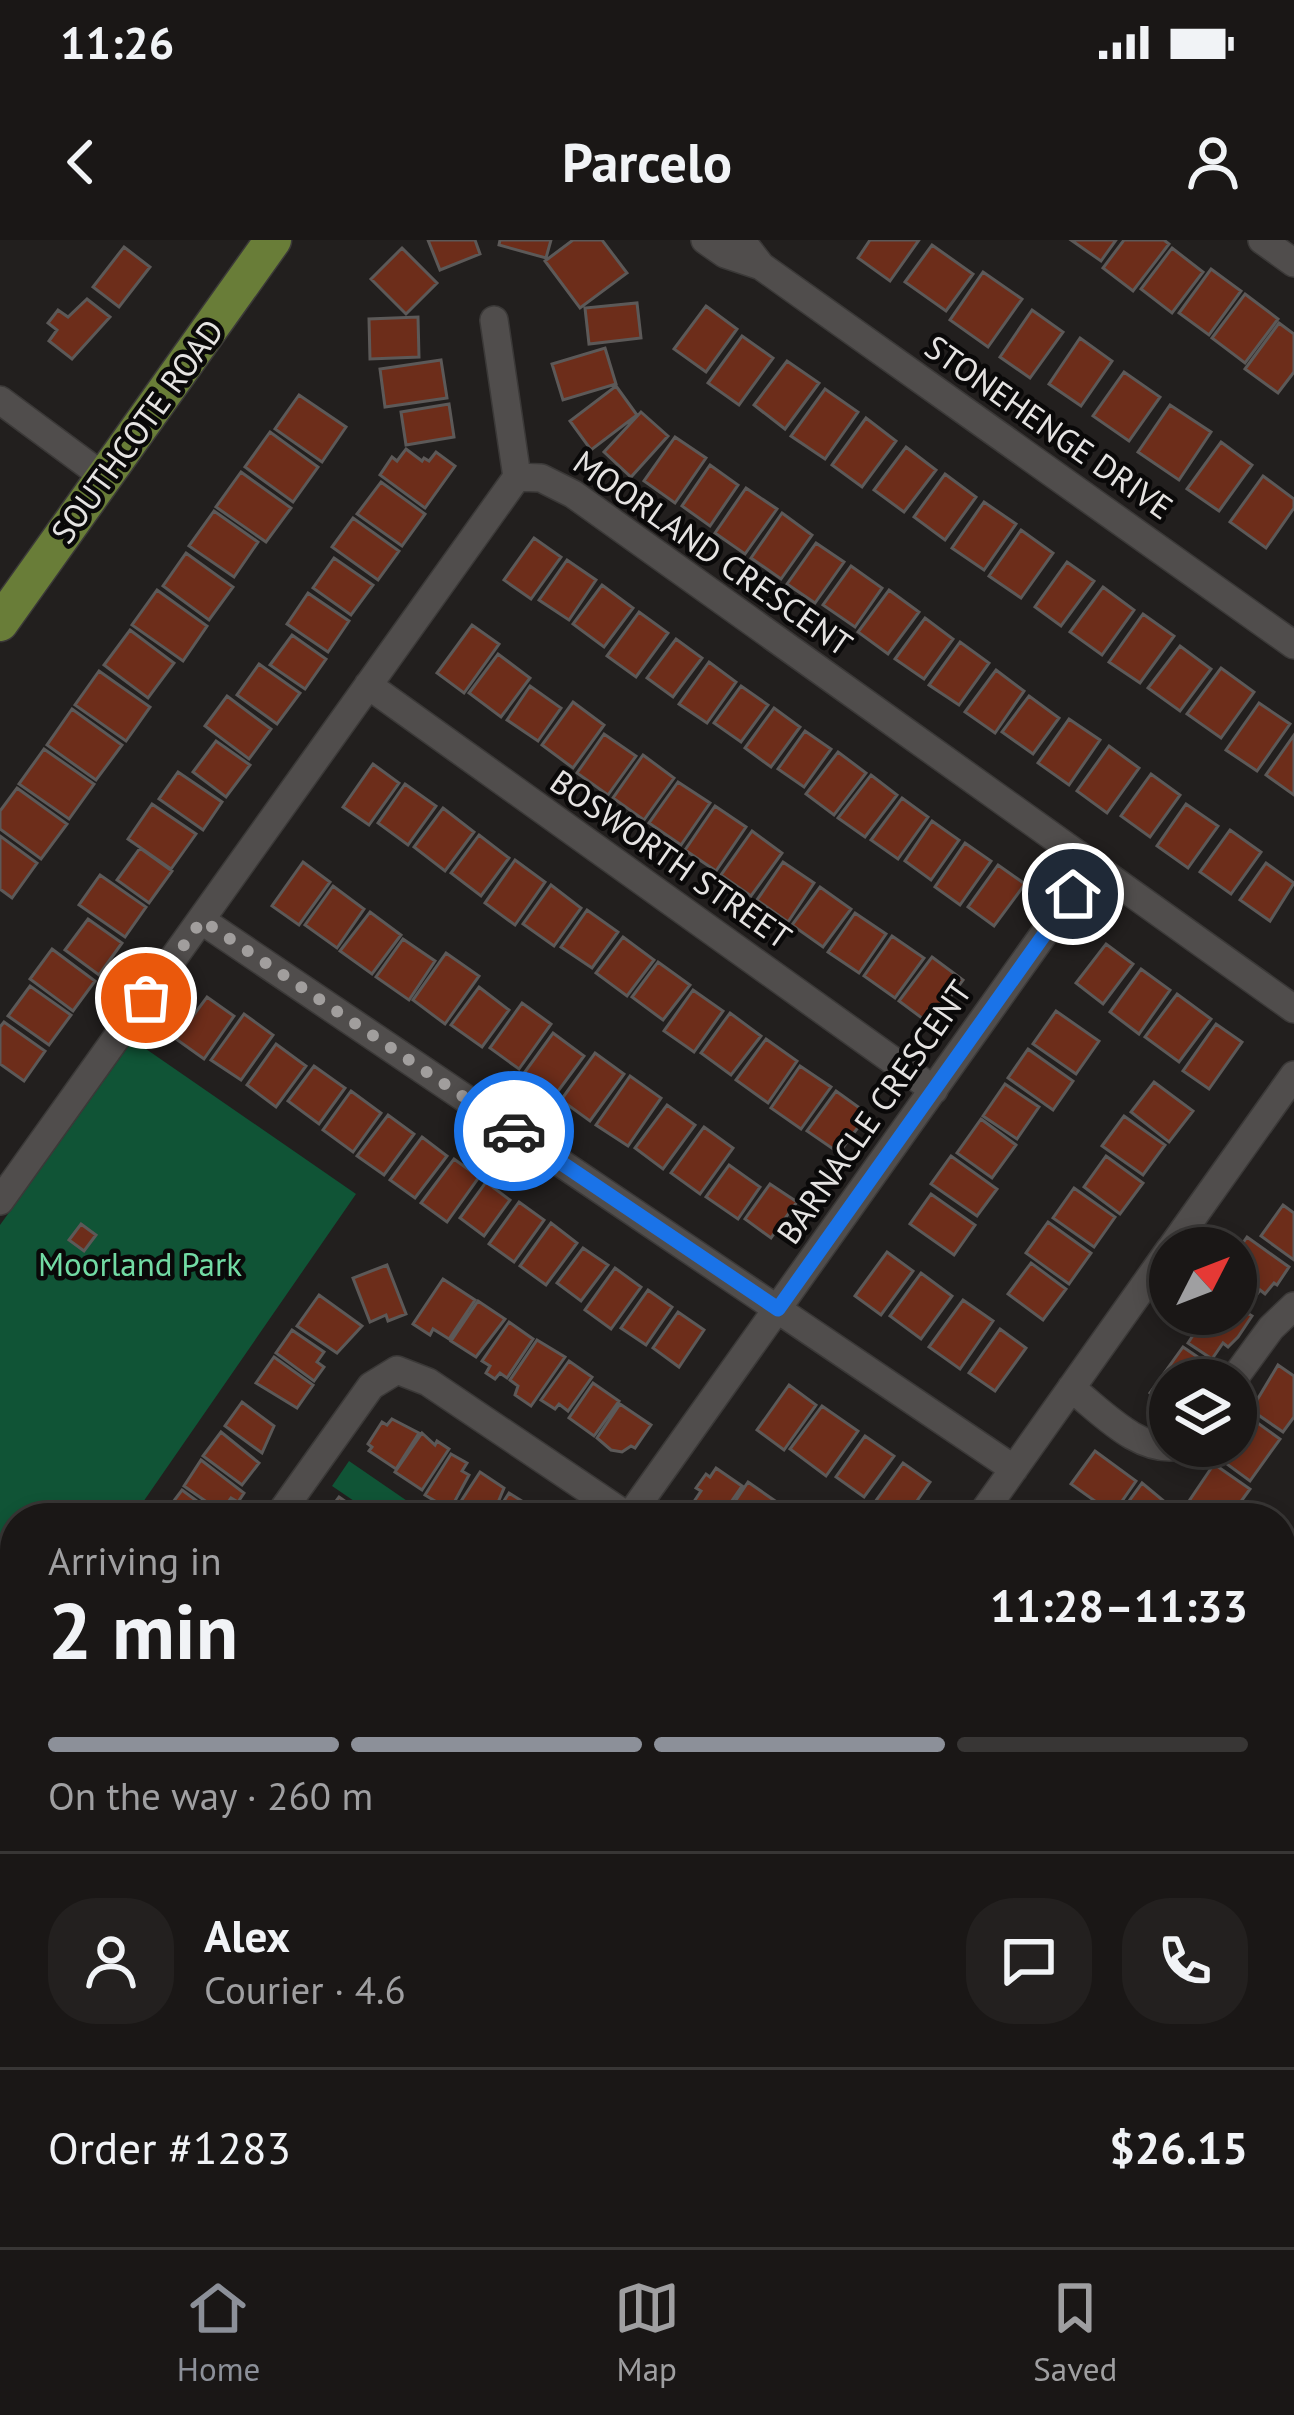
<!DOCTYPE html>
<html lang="en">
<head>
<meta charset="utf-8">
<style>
  :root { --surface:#1a1716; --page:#23201f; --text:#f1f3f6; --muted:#9f9fa1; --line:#383635; --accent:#8c9099 }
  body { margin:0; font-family:"PT Sans",sans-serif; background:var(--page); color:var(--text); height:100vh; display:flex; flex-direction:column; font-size:45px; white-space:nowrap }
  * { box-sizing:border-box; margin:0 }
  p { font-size:39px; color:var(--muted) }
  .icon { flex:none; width:66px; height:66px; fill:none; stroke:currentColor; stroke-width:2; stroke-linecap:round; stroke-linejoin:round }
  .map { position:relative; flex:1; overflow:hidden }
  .drawer { position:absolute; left:0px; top:1263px; width:1296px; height:744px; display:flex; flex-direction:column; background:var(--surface); border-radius:48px 48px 0 0; box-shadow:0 6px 18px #0003,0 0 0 3px var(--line) }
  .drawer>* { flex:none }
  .needle { width:78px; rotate:48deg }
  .buttons { position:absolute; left:1149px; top:987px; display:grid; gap:24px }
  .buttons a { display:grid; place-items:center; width:108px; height:108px; border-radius:50%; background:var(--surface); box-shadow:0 6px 18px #0003,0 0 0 3px var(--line); font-size:60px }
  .pin { position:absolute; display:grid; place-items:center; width:102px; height:102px; color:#fff; margin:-51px; border:6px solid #fff; border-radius:50%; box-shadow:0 3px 12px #0007 }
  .courier { position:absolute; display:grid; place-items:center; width:120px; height:120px; margin:-60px; border:9px solid #1a73e8; border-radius:50%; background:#fff; color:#222; box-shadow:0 3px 15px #0007 }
  .head em { font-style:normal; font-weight:700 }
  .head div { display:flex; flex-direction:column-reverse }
  .head { display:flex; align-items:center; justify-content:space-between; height:204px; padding:0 48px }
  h1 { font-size:78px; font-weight:700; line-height:90px }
  .bar { display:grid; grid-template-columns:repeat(4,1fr); gap:18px 12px; align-content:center; height:144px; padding:0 48px }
  .bar i { height:15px; border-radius:9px; background:var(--line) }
  .bar .on { background:var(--accent) }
  .bar p { grid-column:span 4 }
  .line { display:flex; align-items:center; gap:30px; padding:0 48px; border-top:3px solid var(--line) }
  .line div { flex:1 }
  .round { display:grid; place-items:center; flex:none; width:126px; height:126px; border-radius:48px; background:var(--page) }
  .status { display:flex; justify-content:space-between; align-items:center; height:84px; padding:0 60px; background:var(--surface); direction:ltr }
  .status svg { height:33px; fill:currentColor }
  header { display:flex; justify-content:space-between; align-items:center; height:156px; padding:0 48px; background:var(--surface); font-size:54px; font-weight:700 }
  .tab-bar { display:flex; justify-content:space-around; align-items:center; height:168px; border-top:3px solid var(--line); background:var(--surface); font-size:33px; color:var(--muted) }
  .tab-bar a { display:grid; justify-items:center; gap:6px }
  .tab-bar .on { color:var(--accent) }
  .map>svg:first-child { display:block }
  .built { fill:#302724 }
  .green { fill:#105436 }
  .building { fill:#6d2d1a; stroke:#5c5958; stroke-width:3 }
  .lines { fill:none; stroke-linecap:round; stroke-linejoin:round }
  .minor-casing { stroke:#3b3938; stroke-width:30 }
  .major-casing { stroke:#3b3938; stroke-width:39 }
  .minor { stroke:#504d4c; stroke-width:27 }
  .major { stroke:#697d38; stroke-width:36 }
  .done { stroke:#a19e9d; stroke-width:12; stroke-dasharray:0 21.6 }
  .route { stroke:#1a73e8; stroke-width:15 }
  .labels { text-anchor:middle; stroke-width:9; stroke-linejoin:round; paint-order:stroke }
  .street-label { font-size:33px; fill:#e5e3e2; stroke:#0a0909 }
  .park-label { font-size:33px; fill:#72dba4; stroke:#0a0909 }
</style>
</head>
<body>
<div class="status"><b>11:26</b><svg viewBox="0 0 49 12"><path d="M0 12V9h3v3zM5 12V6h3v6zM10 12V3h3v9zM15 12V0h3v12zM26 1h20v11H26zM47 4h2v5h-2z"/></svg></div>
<header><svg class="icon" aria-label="back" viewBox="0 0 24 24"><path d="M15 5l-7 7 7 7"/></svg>Parcelo<svg class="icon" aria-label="person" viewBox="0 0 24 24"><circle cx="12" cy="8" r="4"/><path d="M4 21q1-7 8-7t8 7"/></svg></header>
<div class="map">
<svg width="1294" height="2007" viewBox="0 0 1294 2007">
  <rect width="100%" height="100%" fill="#221f1e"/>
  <!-- built -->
  <path class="built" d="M1281,1431L1294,1441V2007H829L808,1992H1281Z
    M0,1919L15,1930V1992H100L121,2007H0Z"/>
  <!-- green -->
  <path class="green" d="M133,800L356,954L132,1278H15V1308L0,1298V985Z
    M349,1221L432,1278H379L332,1246Z"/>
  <!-- building -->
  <path class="building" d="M428,0H475L480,14L440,30Z
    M500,0H551L546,18L499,5Z
    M573,0H602L627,33L580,68L545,21Z
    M870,0H919L890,41L858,18Z
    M1071,0H1116L1101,21Z
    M1124,0H1164L1169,4L1133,51L1103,28Z
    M932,5L973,34L946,71L905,42Z
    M124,7L150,27L119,67L93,47Z
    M402,8L437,43L406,74L371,39Z
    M1172,8L1203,32L1172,73L1141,49Z
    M1211,29L1241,51L1209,95L1179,73Z
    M983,32L1022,59L988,107L950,80Z
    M1245,54L1278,79L1245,123L1212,98Z
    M87,59L110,77L72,119L49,101L57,90L48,83L58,70L68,77Z
    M637,63L641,98L589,104L585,68Z
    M706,66L737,89L706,132L674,109Z
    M1032,70L1063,92L1030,138L1000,117Z
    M418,77L419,117L370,119L369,79Z
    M1279,83L1294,94V132L1278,153L1245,129Z
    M742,96L773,118L739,165L708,143Z
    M1080,98L1112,121L1081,166L1049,144Z
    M605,108L616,144L563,160L552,124Z
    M441,120L447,158L385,167L380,129Z
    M787,121L819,143L785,189L754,165Z
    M1124,132L1160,157L1129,201L1093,176Z
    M616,146L637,175L591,210L570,181Z
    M825,149L858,172L825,219L791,196Z
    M299,155L346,187L322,222L275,189Z
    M449,164L454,197L406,205L401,172Z
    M1170,165L1211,192L1179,240L1138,212Z
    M641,172L668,196L631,237L604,212Z
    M866,178L896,201L862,247L832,225Z
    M270,192L318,227L293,262L245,227Z
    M675,197L706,218L675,263L644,241Z
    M1221,202L1252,225L1219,271L1187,249Z
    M906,207L936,230L904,272L874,250Z
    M406,209L422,221L424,218L429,221L436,212L455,226L425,268L380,235L392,217L397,221Z
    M710,225L738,245L710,286L682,266Z
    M241,232L291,268L266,302L216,267Z
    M945,234L976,257L945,300L914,277Z
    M1263,236L1294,259V268L1266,308L1230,282Z
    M381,242L425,274L402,306L357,274Z
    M746,248L777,269L745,314L715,293Z
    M984,262L1016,284L984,330L952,308Z
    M214,271L258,302L234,337L189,306Z
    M782,273L812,295L781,339L751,318Z
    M353,278L399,311L378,340L332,307Z
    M1021,290L1053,313L1021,358L989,336Z
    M534,298L561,317L531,359L504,340Z
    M816,303L844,322L815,363L787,344Z
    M186,313L233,347L209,380L163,346Z
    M334,318L373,345L351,375L313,348Z
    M567,320L596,340L569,380L539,360Z
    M1067,322L1094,341L1061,386L1035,367Z
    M851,326L882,348L855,387L823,365Z
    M602,345L633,368L604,407L573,384Z
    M1103,347L1134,370L1102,415L1070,392Z
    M157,350L207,386L183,421L132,385Z
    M889,350L919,372L888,414L858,392Z
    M308,353L349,381L328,412L287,384Z
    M639,372L668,393L636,437L607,416Z
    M1143,374L1174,396L1140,443L1109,422Z
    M925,378L953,399L924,439L895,419Z
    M472,385L499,404L464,453L437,433Z
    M130,390L174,423L148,458L104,425Z
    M292,395L326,419L305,449L270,425Z
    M676,399L702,418L673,457L647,438Z
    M960,402L989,423L959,465L929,445Z
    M1180,406L1211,429L1180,471L1148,448Z
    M498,414L530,438L501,477L469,453Z
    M709,422L736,442L707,483L679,464Z
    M259,424L300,453L277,484L237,455Z
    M1221,428L1254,452L1221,498L1187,474Z
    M996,430L1024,451L995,493L965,472Z
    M99,431L150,467L126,501L75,465Z
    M530,446L561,468L538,501L507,480Z
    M741,446L768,465L741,502L714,483Z
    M227,456L271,489L249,519L205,486Z
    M1029,456L1059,478L1033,514L1002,492Z
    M573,462L604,485L573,528L542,505Z
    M1259,463L1290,484L1257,531L1226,510Z
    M774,468L800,487L771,527L745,508Z
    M72,469L122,505L96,540L47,505Z
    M1069,479L1100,500L1069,545L1038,523Z
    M805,491L831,509L804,547L778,529Z
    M604,494L636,516L608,555L577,533Z
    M1294,495V555L1266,535Z
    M216,501L250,525L226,557L193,532Z
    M1109,506L1139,528L1107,573L1077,551Z
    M44,509L94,544L69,579L19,544Z
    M838,512L866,533L834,575L806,554Z
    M643,515L674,538L644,580L613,558Z
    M373,524L399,543L369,585L343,567Z
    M178,532L222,562L203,590L159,559Z
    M1151,534L1180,555L1150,597L1121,576Z
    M871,535L897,555L865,597L838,578Z
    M678,542L710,563L681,605L649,583Z
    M405,544L436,566L408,605L378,583Z
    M17,548L67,584L41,619L0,589V571Z
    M902,558L928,577L898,619L871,600Z
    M152,564L196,594L171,629L128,599Z
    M1186,564L1218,586L1188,628L1157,606Z
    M715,566L746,587L716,631L685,610Z
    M443,568L474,592L445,631L414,607Z
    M932,581L959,600L931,640L905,621Z
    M1230,590L1261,612L1231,654L1200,632Z
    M752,591L782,613L751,656L721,635Z
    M479,595L509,618L481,656L451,633Z
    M0,596L37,623L12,658L0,649Z
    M965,603L991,621L960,665L935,647Z
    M140,608L172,631L149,663L117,640Z
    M515,620L545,642L515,685L485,663Z
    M303,622L330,642L299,685L272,666Z
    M783,622L814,643L788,682L757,660Z
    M1266,623L1294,643L1270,681L1240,660Z
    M998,625L1025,644L994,686L968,667Z
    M100,635L146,667L125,697L79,665Z
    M551,645L581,668L554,706L523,684Z
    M333,646L364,669L337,708L305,685Z
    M820,647L851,669L823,707L792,685Z
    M587,670L618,692L592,728L561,707Z
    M370,672L401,695L372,734L340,711Z
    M855,673L886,694L859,733L828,712Z
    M88,679L122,703L99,735L65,710Z
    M892,696L924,718L895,758L864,736Z
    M623,697L654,720L627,756L596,733Z
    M403,699L435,721L409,760L376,737Z
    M1106,704L1133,724L1103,764L1076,743Z
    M52,709L95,741L73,771L30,739Z
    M446,713L479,736L445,784L413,760Z
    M932,717L963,740L930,784L899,761Z
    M658,722L690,745L663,780L632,757Z
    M1141,729L1170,750L1139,794L1110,772Z
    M30,746L71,775L49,805L8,776Z
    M479,747L509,770L482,807L451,785Z
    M693,750L723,771L694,812L664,791Z
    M1177,754L1211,779L1179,822L1145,797Z
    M207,757L234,776L204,819L176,799Z
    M522,763L551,784L519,829L490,808Z
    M1056,771L1099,801L1076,834L1033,804Z
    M730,773L761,796L731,835L701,813Z
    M244,774L273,795L241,840L211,820Z
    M4,782L45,811L24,841L0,824V787Z
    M1216,784L1242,802L1209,849L1183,831Z
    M553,793L584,816L553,858L522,836Z
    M766,799L797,821L768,863L736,840Z
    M276,804L306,826L276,867L247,845Z
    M1028,809L1073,841L1053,870L1008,838Z
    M595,813L624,834L590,881L561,860Z
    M314,826L345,848L319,884L288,861Z
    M800,826L831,847L801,889L771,868Z
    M630,836L661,858L628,906L596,885Z
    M1154,842L1193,871L1169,902L1131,872Z
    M1005,844L1039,867L1017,899L983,876Z
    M351,851L381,873L353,912L323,890Z
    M836,851L868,874L839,913L807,891Z
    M667,865L695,885L663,929L635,908Z
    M388,875L414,894L384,935L357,916Z
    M1124,876L1165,905L1143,935L1102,906Z
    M981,879L1016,905L992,938L957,913Z
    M704,887L733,908L700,954L671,933Z
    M422,897L447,916L415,958L390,940Z
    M951,916L997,949L977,976L931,944Z
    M1106,916L1143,943L1120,974L1084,947Z
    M454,919L479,937L447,982L421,963Z
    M729,925L760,947L738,979L706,957Z
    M486,942L510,960L484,996L460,978Z
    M770,944L797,962L771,998L745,979Z
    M1074,948L1115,977L1094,1007L1053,978Z
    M931,954L975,985L954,1015L910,984Z
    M519,962L544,980L514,1022L489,1004Z
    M1283,965L1294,973V1020L1261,996Z
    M1048,982L1091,1013L1069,1044L1026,1013Z
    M551,983L577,1003L546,1045L520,1026Z
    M81,984L96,995L84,1011L69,1000Z
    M1247,997L1289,1027L1277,1045L1274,1043L1265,1054L1260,1050L1249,1065L1236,1055V1033L1245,1021L1236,1013Z
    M583,1008L608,1025L581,1061L557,1043Z
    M887,1012L913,1031L881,1075L855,1056Z
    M1031,1023L1066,1049L1043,1080L1008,1054Z
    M387,1025L406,1074L388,1081L386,1075L370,1082L353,1038Z
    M615,1028L641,1047L611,1089L585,1070Z
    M921,1033L952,1056L921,1099L890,1076Z
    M443,1039L475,1060L449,1099L433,1089L430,1095L413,1084Z
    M648,1050L672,1067L646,1105L621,1088Z
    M319,1055L362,1086L337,1113L297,1086Z
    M963,1060L993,1081L960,1129L929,1107Z
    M478,1061L505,1079L476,1117L451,1101Z
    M1236,1066L1252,1076L1238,1097L1228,1107L1223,1103L1212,1119L1188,1103L1207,1074H1236Z
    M678,1072L704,1090L679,1127L653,1108Z
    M509,1082L533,1099L507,1138L500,1133L495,1139L486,1133L490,1126L482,1121Z
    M1000,1089L1026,1108L995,1151L969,1133Z
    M292,1090L324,1112L317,1122L324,1127L314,1141L276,1113Z
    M537,1100L565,1117L531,1166L515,1155L518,1146L510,1140Z
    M1183,1107L1208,1124L1198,1140H1170V1167L1150,1153Z
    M274,1117L313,1145L297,1168L256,1143Z
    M569,1121L592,1137L568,1171L559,1164L555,1169L541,1160Z
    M1278,1125L1294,1136V1177L1283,1192L1251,1170Z
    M593,1143L619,1161L594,1196L569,1178Z
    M789,1145L816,1165L784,1210L757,1190Z
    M242,1162L274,1186L262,1213L225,1186Z
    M620,1164L651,1185L635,1208L631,1206L622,1212L611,1210L597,1198Z
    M822,1166L858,1191L826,1236L790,1209Z
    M1248,1176L1280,1199L1250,1241L1220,1219L1219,1213L1223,1207L1236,1206V1192Z
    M392,1179L419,1193L396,1229L369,1211L372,1207L368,1204L382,1182L387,1185Z
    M221,1192L259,1223L242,1245L203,1216Z
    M422,1193L435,1205L437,1201L449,1209L422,1250L395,1232Z
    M865,1196L894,1216L864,1257L836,1237Z
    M1095,1211L1136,1241L1113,1274L1071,1244Z
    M451,1214L467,1223L462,1231L469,1235L450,1270L425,1255Z
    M201,1220L244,1253L238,1262L231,1258L221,1272L184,1246Z
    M903,1223L930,1242L905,1278H896L875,1262Z
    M1214,1224L1250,1249L1229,1278H1195L1194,1272L1185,1267Z
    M716,1228L742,1246L720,1278L702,1269L704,1266L695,1260L701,1251L696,1248L706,1234L710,1237Z
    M480,1232L504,1248L499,1260L487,1278H462L454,1272Z
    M748,1242L778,1263L768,1278H724Z
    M1142,1243L1166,1263L1182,1269L1181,1278L1118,1276Z
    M182,1250L220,1278H169L164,1274Z
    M509,1253L525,1263L521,1270L528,1278H493Z
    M339,1257L369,1278H330L327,1273Z
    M2,1388L15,1397V1433L5,1447L0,1443Z
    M3,1573L15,1580L13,1630L0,1622Z
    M1,1680L15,1688V1720L5,1738L0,1735Z
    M1281,1764L1294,1773V1876L1281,1895Z
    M11,1845L15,1848V1885L4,1900L0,1897V1861Z
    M180,1992H206L204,2007H178Z
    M232,1992H267L270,1999L258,2007H239Z
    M344,1992H362L383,2007H333Z
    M546,1992H631L652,2007H579L567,1995L562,2003Z
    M1010,1992H1211L1200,2007H1030Z"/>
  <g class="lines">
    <defs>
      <path id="minor" d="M705,0L725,14L761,26
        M741,0L761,26L1294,405
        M1262,0L1294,23
        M494,80L517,237
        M0,160L104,237
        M517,237L541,238L573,254L1294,769
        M368,445L934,850
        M201,680L1014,1229
        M0,961L517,237
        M1171,1008L1294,835
        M1233,1140L1271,1088L1294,1066
        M1071,1148C1101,1171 1139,1214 1179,1206
        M629,1277L1093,625
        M277,1278L371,1146L397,1130L428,1142L630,1278
        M979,1278L1170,1009
        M0,1510L15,1521
        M0,1783L15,1792
        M778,1992L799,2007
        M460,2007L471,1992"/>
      <path id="major" d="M0,383L273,0"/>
    </defs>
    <!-- minor casing -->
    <use href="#minor" class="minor-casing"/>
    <!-- major casing -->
    <use href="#major" class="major-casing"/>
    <!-- minor -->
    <use href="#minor" class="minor"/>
    <!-- major -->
    <use href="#major" class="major"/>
  </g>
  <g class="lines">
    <!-- done -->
    <path class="done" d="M146,758L202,680L514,891"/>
    <!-- route -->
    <path class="route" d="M514,891L778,1069L1073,654"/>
  </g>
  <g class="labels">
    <!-- street labels -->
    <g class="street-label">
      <text transform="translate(1049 187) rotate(35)" y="12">STONEHENGE DRIVE</text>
      <text transform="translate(137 191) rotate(-54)" y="12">SOUTHCOTE ROAD</text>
      <text transform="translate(713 313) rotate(35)" y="12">MOORLAND CRESCENT</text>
      <text transform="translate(671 619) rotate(35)" y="12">BOSWORTH STREET</text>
      <text transform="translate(874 872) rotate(-55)" y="12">BARNACLE CRESCENT</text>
    </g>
    <!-- park labels -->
    <g class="park-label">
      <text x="140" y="1036">Moorland Park</text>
    </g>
  </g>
</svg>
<div class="buttons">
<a><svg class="needle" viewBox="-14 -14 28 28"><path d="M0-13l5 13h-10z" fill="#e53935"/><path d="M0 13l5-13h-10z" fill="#9f9fa1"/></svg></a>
<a><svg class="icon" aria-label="layers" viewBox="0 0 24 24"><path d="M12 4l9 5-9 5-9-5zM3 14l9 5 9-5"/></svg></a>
</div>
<div class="pin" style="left:146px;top:758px;background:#ea580c"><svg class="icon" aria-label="bag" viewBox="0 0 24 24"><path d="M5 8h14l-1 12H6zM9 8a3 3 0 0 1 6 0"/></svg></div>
<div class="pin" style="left:1073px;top:654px;background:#1f2937"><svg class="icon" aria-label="home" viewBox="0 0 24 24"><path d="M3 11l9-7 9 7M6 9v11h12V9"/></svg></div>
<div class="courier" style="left:514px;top:891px"><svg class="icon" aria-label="car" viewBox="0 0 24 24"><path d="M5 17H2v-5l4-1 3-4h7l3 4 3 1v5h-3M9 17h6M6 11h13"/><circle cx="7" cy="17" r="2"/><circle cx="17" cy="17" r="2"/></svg></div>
<section class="drawer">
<div class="head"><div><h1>2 min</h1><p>Arriving in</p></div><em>11:28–11:33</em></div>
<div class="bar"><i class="on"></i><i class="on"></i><i class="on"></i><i></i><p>On the way · 260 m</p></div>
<div class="line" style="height:216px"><a class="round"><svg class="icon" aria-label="person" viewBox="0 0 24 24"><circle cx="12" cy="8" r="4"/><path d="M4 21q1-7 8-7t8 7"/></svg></a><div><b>Alex</b><p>Courier · 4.6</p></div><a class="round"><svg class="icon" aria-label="chat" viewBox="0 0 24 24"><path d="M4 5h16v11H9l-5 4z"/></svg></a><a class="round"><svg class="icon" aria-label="phone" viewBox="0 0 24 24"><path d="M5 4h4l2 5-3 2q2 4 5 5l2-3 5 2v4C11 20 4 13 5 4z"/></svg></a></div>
<div class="line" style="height:156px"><div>Order #1283</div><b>$26.15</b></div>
</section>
</div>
<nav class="tab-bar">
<a class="on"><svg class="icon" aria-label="home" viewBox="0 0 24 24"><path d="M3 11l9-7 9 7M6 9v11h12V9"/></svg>Home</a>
<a><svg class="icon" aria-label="map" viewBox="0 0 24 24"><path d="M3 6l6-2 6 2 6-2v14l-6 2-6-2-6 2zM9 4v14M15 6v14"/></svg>Map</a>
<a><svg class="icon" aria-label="saved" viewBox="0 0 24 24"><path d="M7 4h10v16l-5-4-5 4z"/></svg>Saved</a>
</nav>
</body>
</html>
